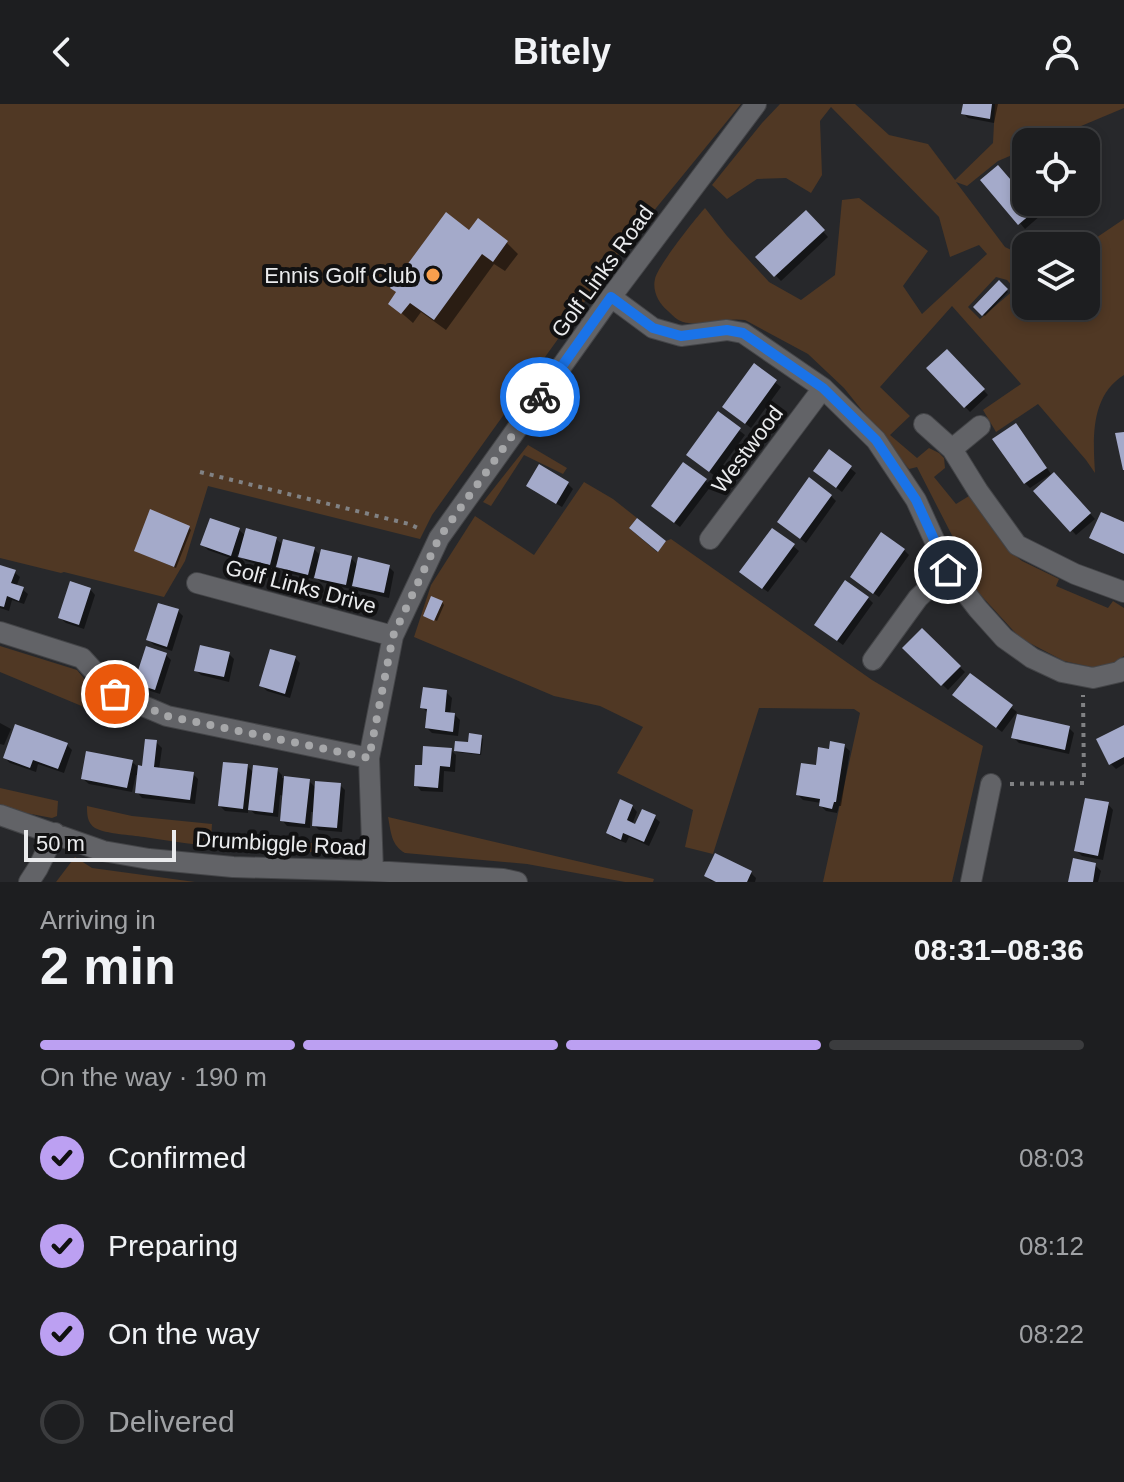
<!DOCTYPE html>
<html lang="en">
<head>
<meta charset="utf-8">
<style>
  :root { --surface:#1d1e20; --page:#252729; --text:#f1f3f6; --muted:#a0a2a5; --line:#3b3c3e; --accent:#bca0f2 }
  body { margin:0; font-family:Helvetica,sans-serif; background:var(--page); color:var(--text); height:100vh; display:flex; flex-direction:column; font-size:30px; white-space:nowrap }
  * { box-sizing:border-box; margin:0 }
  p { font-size:26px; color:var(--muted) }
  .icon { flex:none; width:44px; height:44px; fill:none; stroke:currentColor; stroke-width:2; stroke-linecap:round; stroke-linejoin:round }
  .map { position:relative; height:778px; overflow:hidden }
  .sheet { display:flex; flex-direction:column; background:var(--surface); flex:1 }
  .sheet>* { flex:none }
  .tools { position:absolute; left:1012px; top:24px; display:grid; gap:16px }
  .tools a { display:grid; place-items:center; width:88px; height:88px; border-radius:16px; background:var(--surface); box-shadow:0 4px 12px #0003,0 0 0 2px var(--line); font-size:40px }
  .scale { position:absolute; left:24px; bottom:20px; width:152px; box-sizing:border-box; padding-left:8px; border:4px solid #eaebed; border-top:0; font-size:22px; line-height:28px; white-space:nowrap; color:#eaebed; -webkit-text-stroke:6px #111112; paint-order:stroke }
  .pin { position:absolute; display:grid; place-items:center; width:68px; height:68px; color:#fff; margin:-34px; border:4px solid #fff; border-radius:50%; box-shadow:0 2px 8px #0007 }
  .courier { position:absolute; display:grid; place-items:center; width:80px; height:80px; margin:-40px; border:6px solid #1a73e8; border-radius:50%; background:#fff; color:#222; box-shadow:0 2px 10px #0007 }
  .overview em { font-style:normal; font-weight:600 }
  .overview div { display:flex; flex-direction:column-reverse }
  .overview { display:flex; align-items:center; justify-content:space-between; height:136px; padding:0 40px }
  h1 { font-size:52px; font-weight:600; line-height:60px }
  .bar { display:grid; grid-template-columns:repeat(4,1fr); gap:12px 8px; align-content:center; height:96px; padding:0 40px }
  .bar i { height:10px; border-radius:6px; background:var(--line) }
  .bar .on { background:var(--accent) }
  .bar p { grid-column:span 4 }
  ol { padding:0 40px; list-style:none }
  li { display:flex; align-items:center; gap:24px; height:88px }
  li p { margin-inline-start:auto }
  li .icon { padding:8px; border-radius:50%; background:var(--accent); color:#111; stroke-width:4 }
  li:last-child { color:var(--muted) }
  li i { width:44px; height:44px; border:4px solid var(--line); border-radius:50% }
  header { display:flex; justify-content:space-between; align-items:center; height:104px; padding:0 40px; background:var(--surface); font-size:36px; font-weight:600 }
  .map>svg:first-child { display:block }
  .green { fill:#503824; fill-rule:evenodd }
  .shadow { fill:#0007 }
  .building { fill:#a4aaca }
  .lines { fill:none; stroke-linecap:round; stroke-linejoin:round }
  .minor-casing { stroke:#444548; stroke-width:22 }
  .path { stroke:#818284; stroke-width:4; stroke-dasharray:4 6; stroke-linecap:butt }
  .minor { stroke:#626367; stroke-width:20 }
  .done { stroke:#a6a7a9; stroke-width:8; stroke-dasharray:0 14.4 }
  .route { stroke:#1a73e8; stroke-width:10 }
  .poi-dot { fill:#f99f4d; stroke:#111112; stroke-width:3 }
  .labels { text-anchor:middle; stroke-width:8; stroke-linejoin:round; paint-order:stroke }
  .street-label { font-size:22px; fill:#eaebed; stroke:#111112 }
  .poi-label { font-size:22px; fill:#eaebed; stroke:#111112; text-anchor:end }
</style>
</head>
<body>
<header><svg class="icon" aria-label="back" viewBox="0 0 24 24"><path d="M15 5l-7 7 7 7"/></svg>Bitely<svg class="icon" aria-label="person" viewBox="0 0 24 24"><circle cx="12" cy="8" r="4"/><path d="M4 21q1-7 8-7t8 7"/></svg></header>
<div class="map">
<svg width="1124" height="778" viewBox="0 0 1124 778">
  <rect width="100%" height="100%" fill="#27282b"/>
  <!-- green -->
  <path class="green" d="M0,0H741L621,147L432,411L420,435L208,382L185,457L164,493L64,468L61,469L0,454Z
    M780,0H855L889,31L928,40L955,76L993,39L995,0H1124V4L1043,38H1026V45L998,57L967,82L956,78L1005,143L1026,153V202H1086V142H1084L1124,115V271C1090,292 1093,335 1095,369L1086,356L1038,300L996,328L983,306L1021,280L952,202L880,283L910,312L890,331L917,354L929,344L939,349L944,354L945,364L934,373L956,400L969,392L1006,444L1022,457L1059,475L1056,482L1108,504L1113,497L1124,504V552L1110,562L1096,564L1064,557L1020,534L977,487L954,450L960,447L917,363L909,365L844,284L808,250L745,216C724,213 703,223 683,218C677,216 673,212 668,207C659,200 652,187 655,175C657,163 695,115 705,104L727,132L769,178L801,196L835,171L842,96L859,94L928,147L903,182L922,210L987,150L979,141L950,153L939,113L831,3L820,17L822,71L811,89L786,74L757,75L727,95L712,81L762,19ZM996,173L1007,176L1015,185L980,215L968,203Z
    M528,341L567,364L563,370L524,351L491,402L483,398Z
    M584,378L613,395L637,414L629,424L657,448L666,437L671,435L872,576L983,642L952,778H823L860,609L854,605L759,604L713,750L685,743L693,706L617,669L643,623L600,602L554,592L414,533L431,481L475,412L534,451Z
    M0,542L77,566L107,602L96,608L0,568Z
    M0,684L58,697L57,712L52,714L0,704Z
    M87,702L132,712L212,720L211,736L344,740C339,744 335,747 328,747C271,751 200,742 144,733C131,731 106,730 95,724C87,719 87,710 87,702Z
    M388,713L654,775L653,778H625L527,760L405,749C391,741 391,728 388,713Z
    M75,753L92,764L195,778H56Z"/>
  <!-- shadow -->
  <path class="shadow" d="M965,0H998L994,19L968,14L963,9Z
    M1026,78V98H1056L1025,125L1020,119Z
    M806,109L828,133L781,177L758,154Z
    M478,117L507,139L518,150L505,167L494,160L446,226L421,208L413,219L390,199L398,189L470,129Z
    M999,179L1008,188L985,212L976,203Z
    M947,247L988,291L970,308L929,264Z
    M754,262L781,283L751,324L730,308Z
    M718,310L745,331L715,372L693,356Z
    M1021,327L1051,370L1030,384L1025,379Z
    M830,348L856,369L842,388L821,372Z
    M1054,371L1095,415L1076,431L1036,387Z
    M705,376L711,382L680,423L659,407Z
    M568,380L573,385L562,403L534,387Z
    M831,392L836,397L806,439L785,423Z
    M189,424L191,426L176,464L138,448Z
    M239,426L246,432L276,435L284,442L314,445L321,452L351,454L358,462L389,463L394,468L389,494L359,487L352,479L351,485L321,478L314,471L313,475L284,468L276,460L275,465L246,457L238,450L236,456L208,446L203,441Z
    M793,442L799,447L768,488L747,473Z
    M904,446L909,451L879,493L858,478Z
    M0,463L14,468L20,473L16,483L22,485L28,490L24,500L12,496L9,507L0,504Z
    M90,485L95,491L84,525L66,519L60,514Z
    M868,494L873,499L843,541L822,526Z
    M442,498L444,501L437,517L427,513Z
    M178,507L183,512L172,547L154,541L148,535Z
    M922,527L965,568L948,586L905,544Z
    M229,550L234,555L229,578L201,571L196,566Z
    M166,551L171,556L160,590L141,584L136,579Z
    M295,554L300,559L290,594L267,587L262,582Z
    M970,571L1017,608L1002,628L960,596Z
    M446,588L452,594L450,610L455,611L460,616L458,632L432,629L427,624L429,610L423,604Z
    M0,619L11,625L4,641L0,640Z
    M1124,623V660L1116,665L1110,659Z
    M1069,624L1074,629L1069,650L1019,639L1014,634Z
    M481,633L483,635L481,651L456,648L457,639L469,641Z
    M156,638L162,644L159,666L193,670L198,675L195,700L142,694L137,688L139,671H136L132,688L89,680L83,675L132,658L138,663L143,664Z
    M67,641L72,646L64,669L38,660L36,668L10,659L5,654Z
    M844,642L850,647L841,702H839L837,709L826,707L821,702V699L803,696L798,691L817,664L831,647Z
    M451,646L456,651L455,668L444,667L443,688L421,687L416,681L424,664Z
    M247,662L254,669L277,666L282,671V674L309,677L317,685L340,681L345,686L342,728L319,726L314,721L315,708H311L310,724L287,722L282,716L284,692L280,691L278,713L255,710L248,704V709L225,707L220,702Z
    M1108,700L1113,706L1103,756L1082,752L1076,746Z
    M632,702L637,708L632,721L636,723L654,713L660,718L649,742L629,733L626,739L613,734L608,728Z
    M716,752L751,769L756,774L755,778L711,777L706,772Z
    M1095,761L1101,767L1098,778H1070Z"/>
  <!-- building -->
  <path class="building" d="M963,0H992L990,15L961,10Z
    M998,61L1017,83L1026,75V98H1045L1018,121L980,76Z
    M806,106L825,126L774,173L755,153Z
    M446,108L469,126L478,114L508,137L493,158L482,150L434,216L410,199L401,210L388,200L396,188L390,184Z
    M999,176L1008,185L982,212L973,203Z
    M947,245L985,285L964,304L926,264Z
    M754,259L777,276L745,320L722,303Z
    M718,307L741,324L709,368L686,351Z
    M1016,319L1047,364L1024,380L992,335Z
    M1124,328V366H1123L1115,329Z
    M829,345L852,362L836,384L813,367Z
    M683,358L707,375L674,419L651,402Z
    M539,360L569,378L556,400L526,382Z
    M1054,368L1091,409L1070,428L1033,387Z
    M809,373L832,391L800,435L777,418Z
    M150,405L190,422L174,463L134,447Z
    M1101,408L1124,418V450L1089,434Z
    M210,414L240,424L231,452L200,441Z
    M637,414L666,437L658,448L629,424Z
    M246,424L277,433L270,461L238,453Z
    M772,424L795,440L762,485L739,468Z
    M881,428L905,445L873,490L850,473Z
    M283,435L315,443L308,471L276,463Z
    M321,445L352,452L346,481L314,474Z
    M358,453L390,461L384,489L352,482Z
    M0,461L16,466L11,479L24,483L19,497L7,492L4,503L0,502Z
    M845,476L869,493L837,537L814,521Z
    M70,477L91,484L79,521L58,514Z
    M431,492L443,497L434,517L423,512Z
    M158,499L179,505L167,543L146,536Z
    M922,524L961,562L941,582L902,544Z
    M200,541L230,548L224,573L194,567Z
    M146,542L167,549L155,586L134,579Z
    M270,545L296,552L285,590L259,582Z
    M970,569L1013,601L996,624L952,591Z
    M423,583L447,586L445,608L455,609L453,628L425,624L427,605L420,604Z
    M1017,610L1070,622L1065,646L1011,634Z
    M15,620L68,639L58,665L33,656L30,664L3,654Z
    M1124,621V653L1109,661L1096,635Z
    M469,629L482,631L480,650L454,647L455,637L468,638Z
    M145,635L157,636L154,663L194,668L190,696L135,689L138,661L142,662Z
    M830,637L845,640L836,698H834L832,705L819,702L820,695L796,691L801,659L816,661L818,643L829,645Z
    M423,642L452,644L450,663L440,662L438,684L414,682L415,661H422Z
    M86,647L133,656L127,684L81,675Z
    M223,658L248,660L243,705L218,702Z
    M253,661L278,664L273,709L248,706Z
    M284,672L310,675L305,720L280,717Z
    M315,677L341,679L337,724L312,722Z
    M1085,694L1109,698L1098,752L1074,747Z
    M620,695L633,701L627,716L635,720L642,705L656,711L644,738L623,729L621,736L606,729Z
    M715,749L752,767L747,778H716L704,772Z
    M1073,754L1096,759L1093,778H1068Z"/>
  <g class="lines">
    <defs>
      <path id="minor" d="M611,193L653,224L681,232L727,226L743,229L823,284L876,336L916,396L948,466L978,505L1004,534L1032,554L1062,568L1093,574L1119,568L1124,564
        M924,320L952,345L978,387L1017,441L1075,470L1124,488
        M952,345L980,322
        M710,435L823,284
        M197,479L393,532
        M0,528L82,554L115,590L167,612L369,654
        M873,556L918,494L948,466
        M0,711L103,747L149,755L233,763L373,767L503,775L517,778
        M373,767L369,654L393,532L439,434L611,193L756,0
        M29,778L38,764L55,729
        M971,778L991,680"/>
    </defs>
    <!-- minor casing -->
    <use href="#minor" class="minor-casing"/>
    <!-- path -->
    <path class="path" d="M200,368L409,420L422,426
      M1010,680L1084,679L1083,591"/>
    <!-- minor -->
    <use href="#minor" class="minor"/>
  </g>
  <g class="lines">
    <!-- done -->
    <path class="done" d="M115,590L167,612L369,654L393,532L439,434L540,293"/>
    <!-- route -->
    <path class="route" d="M540,293L611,193L653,224L681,232L727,226L743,229L823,284L876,336L916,396L948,466"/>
  </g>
  <!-- markers -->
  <circle class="poi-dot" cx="433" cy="171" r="8"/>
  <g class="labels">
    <!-- street labels -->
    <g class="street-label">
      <text transform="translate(602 167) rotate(-54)" y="8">Golf Links Road</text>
      <text transform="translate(747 345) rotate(-53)" y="8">Westwood</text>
      <text transform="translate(301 482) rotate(15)" y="8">Golf Links Drive</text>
      <text transform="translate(281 739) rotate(3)" y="8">Drumbiggle Road</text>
    </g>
    <!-- poi labels -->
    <g class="poi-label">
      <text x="417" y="179">Ennis Golf Club</text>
    </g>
  </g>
</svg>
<div class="tools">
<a><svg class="icon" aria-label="locate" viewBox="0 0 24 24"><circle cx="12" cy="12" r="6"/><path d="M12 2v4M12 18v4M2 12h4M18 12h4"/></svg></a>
<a><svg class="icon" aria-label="layers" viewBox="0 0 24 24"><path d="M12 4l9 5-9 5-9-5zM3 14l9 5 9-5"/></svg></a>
</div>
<div class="scale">50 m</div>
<div class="pin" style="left:115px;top:590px;background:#ea580c"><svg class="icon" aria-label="bag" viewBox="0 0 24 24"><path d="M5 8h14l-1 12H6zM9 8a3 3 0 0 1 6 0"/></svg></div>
<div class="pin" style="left:948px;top:466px;background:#1f2937"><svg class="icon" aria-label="home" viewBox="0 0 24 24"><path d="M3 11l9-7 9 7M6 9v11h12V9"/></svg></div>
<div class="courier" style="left:540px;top:293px"><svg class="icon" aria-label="bike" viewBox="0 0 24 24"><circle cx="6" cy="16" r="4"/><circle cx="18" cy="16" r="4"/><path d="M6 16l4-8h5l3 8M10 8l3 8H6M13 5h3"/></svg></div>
</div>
<section class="sheet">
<div class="overview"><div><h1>2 min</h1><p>Arriving in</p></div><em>08:31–08:36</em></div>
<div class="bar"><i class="on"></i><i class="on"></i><i class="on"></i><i></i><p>On the way · 190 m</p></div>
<ol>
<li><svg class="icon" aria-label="check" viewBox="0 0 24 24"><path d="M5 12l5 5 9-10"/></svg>Confirmed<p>08:03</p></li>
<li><svg class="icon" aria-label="check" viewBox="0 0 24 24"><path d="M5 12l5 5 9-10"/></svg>Preparing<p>08:12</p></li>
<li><svg class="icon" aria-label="check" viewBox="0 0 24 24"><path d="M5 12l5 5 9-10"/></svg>On the way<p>08:22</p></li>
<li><i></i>Delivered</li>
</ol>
</section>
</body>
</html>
